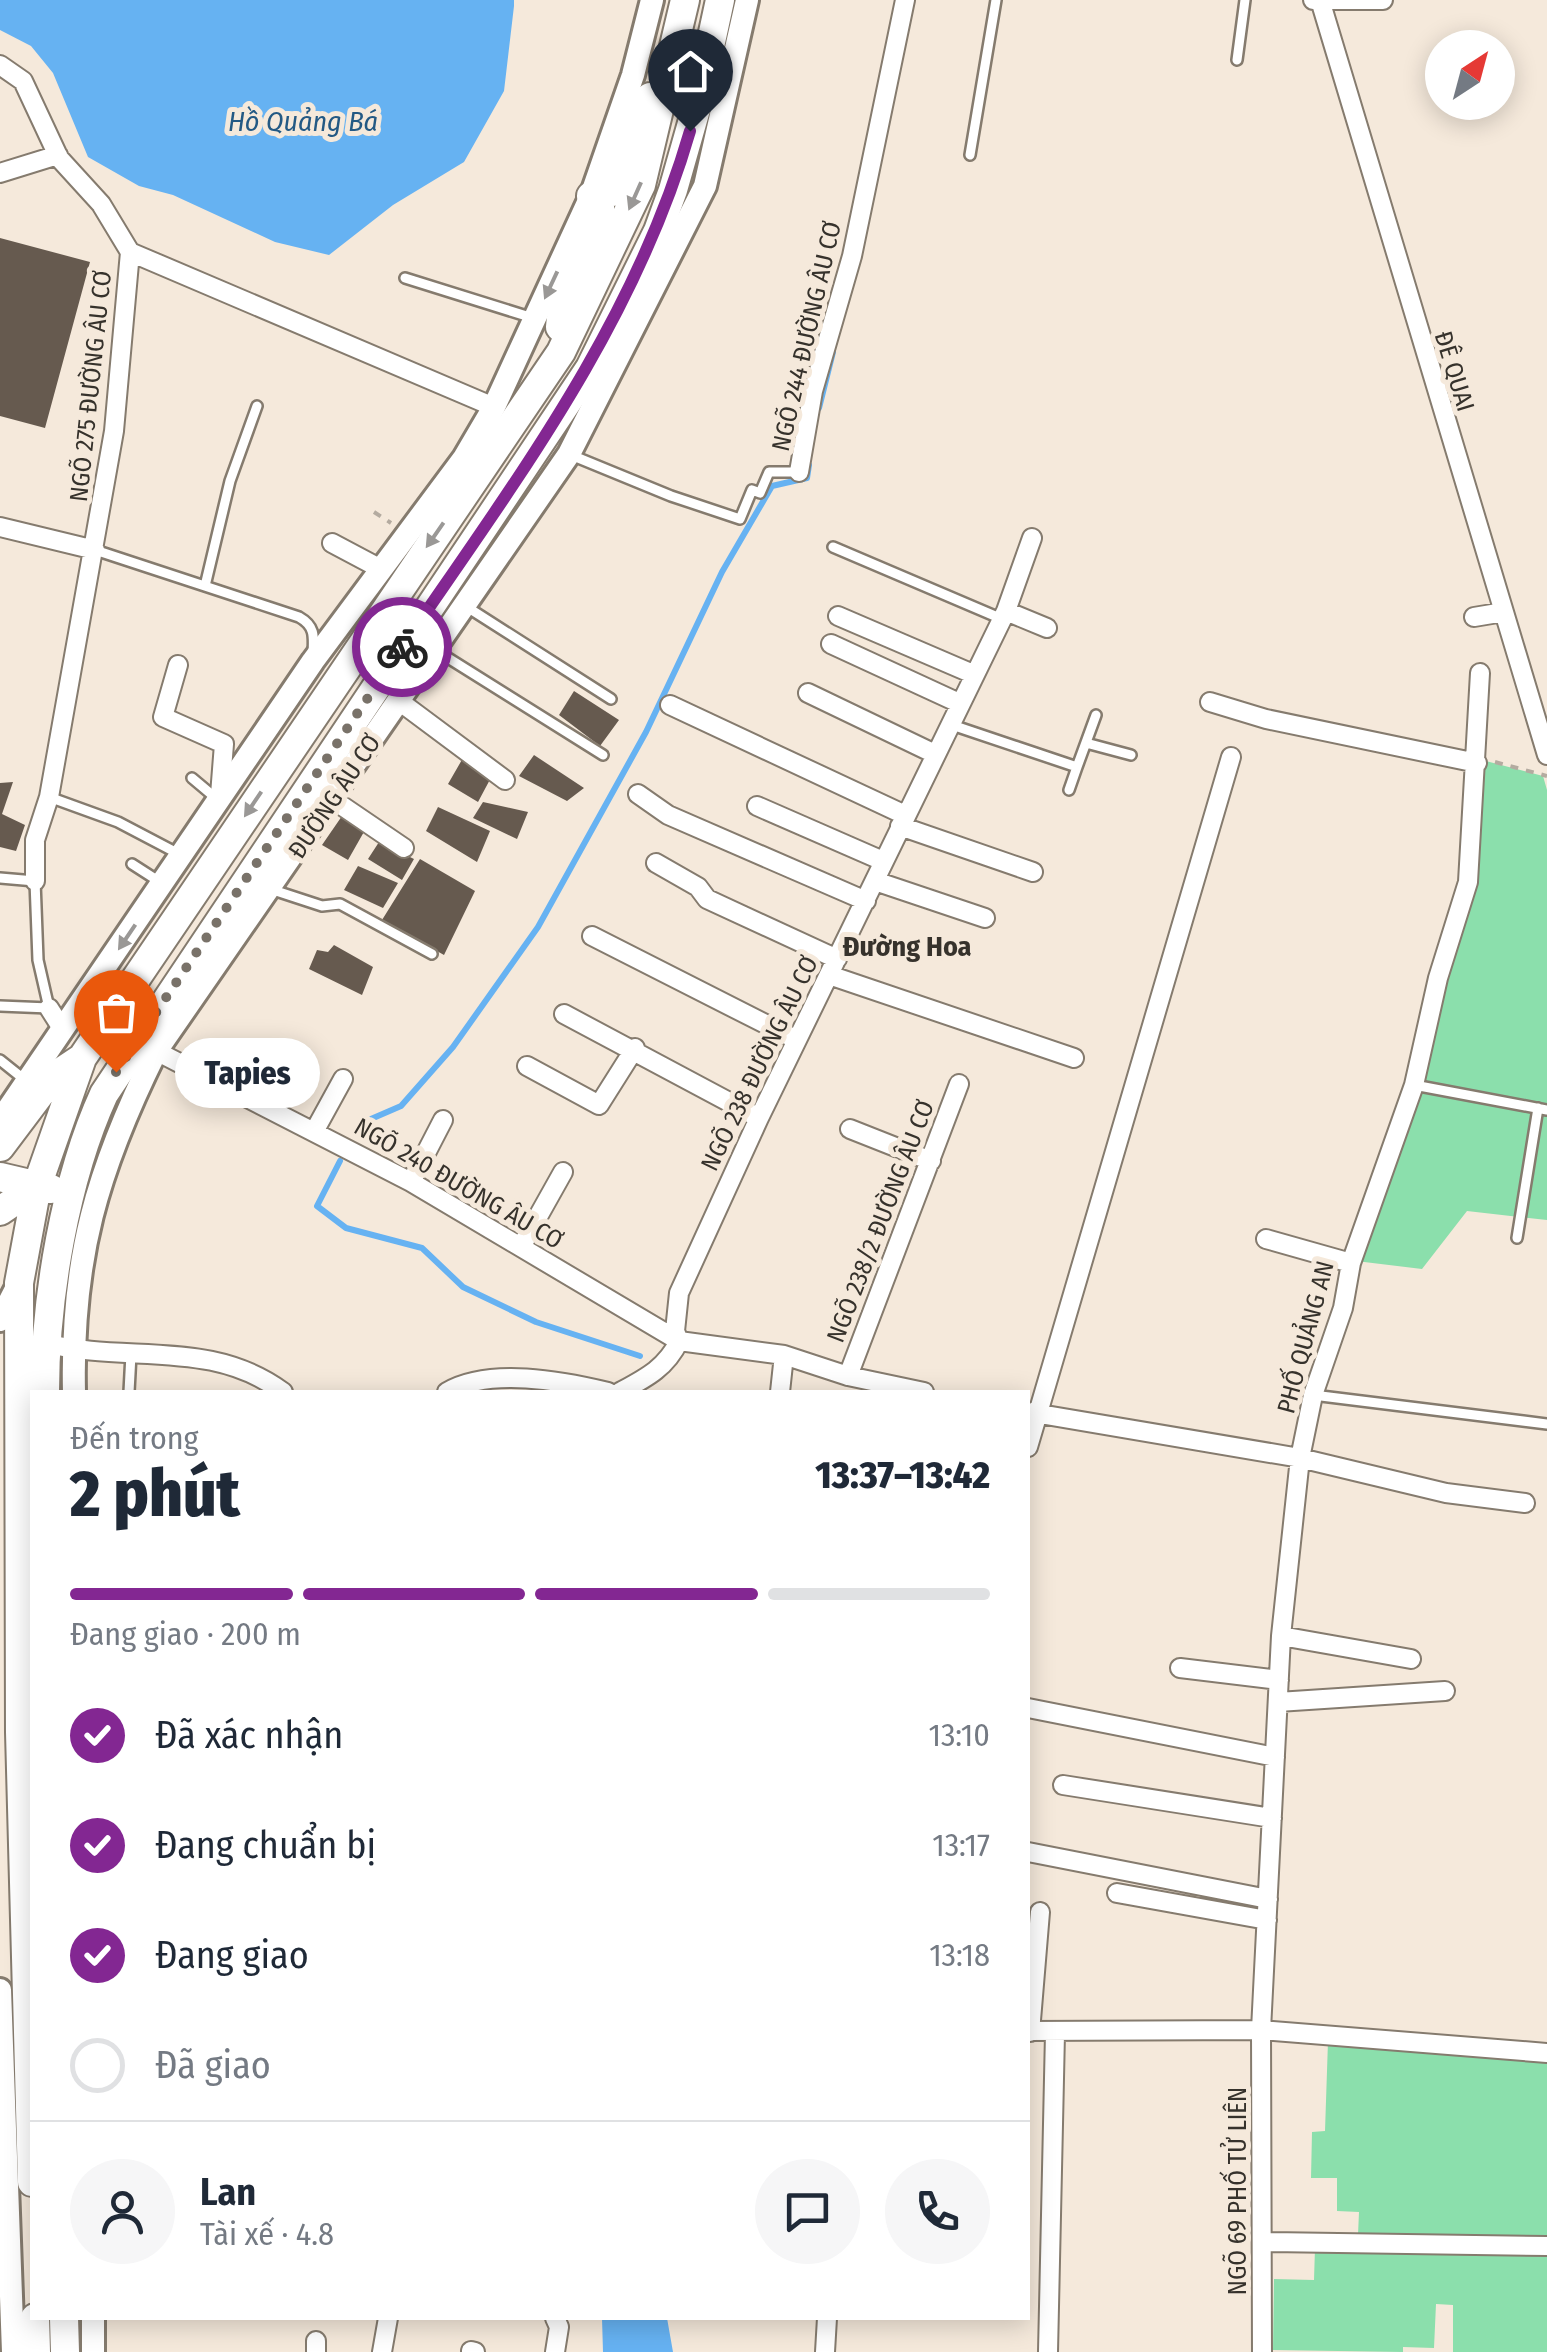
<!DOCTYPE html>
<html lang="vi">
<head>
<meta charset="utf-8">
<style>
  :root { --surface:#fff; --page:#f6f6f7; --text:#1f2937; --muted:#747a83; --line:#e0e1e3; --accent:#832792 }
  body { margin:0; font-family:"Fira Sans Condensed",sans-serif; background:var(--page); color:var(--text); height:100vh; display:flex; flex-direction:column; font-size:38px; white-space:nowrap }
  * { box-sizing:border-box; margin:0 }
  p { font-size:32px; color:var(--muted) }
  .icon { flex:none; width:55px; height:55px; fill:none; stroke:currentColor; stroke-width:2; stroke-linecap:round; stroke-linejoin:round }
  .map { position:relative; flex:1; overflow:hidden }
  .side { position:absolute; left:30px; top:1390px; width:1000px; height:930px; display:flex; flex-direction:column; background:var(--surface); border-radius:0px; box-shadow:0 5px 25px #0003 }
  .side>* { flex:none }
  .needle { width:65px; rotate:36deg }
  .controls { position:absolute; left:1425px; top:30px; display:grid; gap:20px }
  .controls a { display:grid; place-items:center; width:90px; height:90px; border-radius:50%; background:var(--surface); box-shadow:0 5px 25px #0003; font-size:50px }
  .pin { position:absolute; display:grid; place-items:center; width:85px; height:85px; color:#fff; margin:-102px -42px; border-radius:50% 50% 50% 0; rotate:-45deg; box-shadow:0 0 10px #0007 }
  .pin .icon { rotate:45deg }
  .courier { position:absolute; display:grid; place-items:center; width:100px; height:100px; margin:-50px; border:8px solid #832792; border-radius:50%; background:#fff; color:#222; box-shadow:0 2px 12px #0007 }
  .bubble { position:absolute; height:70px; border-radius:35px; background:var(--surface); box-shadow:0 5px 25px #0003; font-size:32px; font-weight:800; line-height:70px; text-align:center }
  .head em { font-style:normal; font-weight:800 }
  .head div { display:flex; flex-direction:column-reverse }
  .head { display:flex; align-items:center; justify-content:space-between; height:170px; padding:0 40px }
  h1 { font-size:65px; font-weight:800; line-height:75px }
  .bar { display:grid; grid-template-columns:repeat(4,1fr); gap:15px 10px; align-content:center; height:120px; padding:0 40px }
  .bar i { height:12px; border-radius:8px; background:var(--line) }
  .bar .selected { background:var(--accent) }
  .bar p { grid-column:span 4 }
  .line { display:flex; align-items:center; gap:25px; padding:0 40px; border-top:2px solid var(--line) }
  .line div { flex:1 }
  .round { display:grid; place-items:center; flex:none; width:105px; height:105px; border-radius:52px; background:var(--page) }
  ol { padding:0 40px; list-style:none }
  li { display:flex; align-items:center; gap:30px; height:110px }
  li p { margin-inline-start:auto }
  li .icon { padding:10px; border-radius:50%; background:var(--accent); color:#fff; stroke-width:4 }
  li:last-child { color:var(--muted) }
  li i { width:55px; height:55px; border:5px solid var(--line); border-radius:50% }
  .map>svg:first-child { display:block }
  .green { fill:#8bdfac }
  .water { fill:#66b2f2 }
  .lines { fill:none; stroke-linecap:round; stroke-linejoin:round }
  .stream { stroke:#66b2f2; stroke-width:6 }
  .building { fill:#665a4f }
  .service-casing { stroke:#857b6e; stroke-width:14 }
  .minor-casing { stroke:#857b6e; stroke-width:22 }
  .tertiary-casing { stroke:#857b6e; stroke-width:28 }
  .primary-casing { stroke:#857b6e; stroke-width:32 }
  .path { stroke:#b4aba0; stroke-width:4; stroke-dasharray:8 8; stroke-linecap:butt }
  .service { stroke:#fff; stroke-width:9 }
  .minor { stroke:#fff; stroke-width:18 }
  .tertiary { stroke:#fff; stroke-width:22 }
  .primary { stroke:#fff; stroke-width:28 }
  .oneway { fill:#9a9896 }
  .done { stroke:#797269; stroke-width:10; stroke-dasharray:0 18 }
  .route { stroke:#832792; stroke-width:12 }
  .labels { text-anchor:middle; stroke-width:10; stroke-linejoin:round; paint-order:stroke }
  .street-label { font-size:25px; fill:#36322c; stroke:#f5e9db }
  .water-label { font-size:28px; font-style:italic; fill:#235984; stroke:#f5e9db }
  .neighbourhood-label { font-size:28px; font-weight:bold; fill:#36322c; stroke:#f5e9db }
</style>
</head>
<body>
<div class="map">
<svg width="1547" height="2352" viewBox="0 0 1547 2352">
  <rect width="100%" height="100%" fill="#f5e9db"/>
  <!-- green -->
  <path class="green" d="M1482,760L1543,776L1547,790V1220L1467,1211L1422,1269L1356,1261L1464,929L1472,892Z
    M1328,2041L1547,2060V2238L1358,2235L1359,2212L1337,2211V2178H1311L1312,2132L1325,2131Z
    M1315,2248L1547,2252V2352H1453V2305L1436,2304L1434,2348L1403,2347V2352L1273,2350L1274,2279L1314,2280Z"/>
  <!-- water -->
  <path class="water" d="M0,0H514V6L504,91L464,162L393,205L329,255L275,242L173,195L139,186L88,157L53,73L31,46L0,30Z
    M602,2318H667L673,2352H603Z"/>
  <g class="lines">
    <!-- stream -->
    <path class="stream" d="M819,408L833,352
      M357,1134L364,1122L401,1106L453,1047L538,927L646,732L722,572L772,486L807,478L809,465
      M340,1161L317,1206L346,1228L422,1248L463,1287L536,1322L640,1356"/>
  </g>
  <!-- building -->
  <path class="building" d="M0,238L90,262L45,428L0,416Z
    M574,691L619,720L600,746L559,715Z
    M467,751L494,772L478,802L448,784Z
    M534,755L584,788L567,801L519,776Z
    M13,782L2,814L25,825L16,851L0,847V783Z
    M483,802L528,812L517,839L473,818Z
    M438,807L490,831L477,862L426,831Z
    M342,816L365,830L348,860L322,845Z
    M379,842L414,859L402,880L368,859Z
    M420,859L475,891L444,955L382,920Z
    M358,866L398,883L383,908L344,890Z
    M334,945L373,967L362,995L309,969L317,950L328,952Z"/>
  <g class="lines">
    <defs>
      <path id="service" d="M1237,60L1245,0
        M970,155L996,0
        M405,278L533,318
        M571,455L671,496L740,519L752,490L760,493L769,472H799
        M833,547L1002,619
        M95,550L299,617C315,626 314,636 313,653
        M205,586L230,481L257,406
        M467,607L611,699
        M437,651L603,755
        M952,725L1077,767L1096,715
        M1086,743L1131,755
        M192,778L217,799
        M1069,790L1077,767
        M49,797L118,822L179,854
        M132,864L160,882
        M0,878L35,881L38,960L49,1008L0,1006
        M270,889L322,906L340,904L432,954
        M0,1060L25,1080
        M1414,1085L1547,1110
        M1517,1238L1538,1108
        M129,1392L131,1354
        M1313,1395L1547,1424"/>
      <path id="minor" d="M1313,0H1383
        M1320,0L1547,755
        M0,65L23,81L59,158L101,204L130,252
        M0,173L58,155
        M130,252L494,407
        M799,472L813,391L852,256L905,0
        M0,527L95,550
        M332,543L381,569
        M1006,611L1047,628
        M838,616L973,674
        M1474,617L1504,612
        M831,644L959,703
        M178,665L163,717L224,744L220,795
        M808,693L935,754
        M399,701L505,780
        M1210,702L1266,719L1477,763
        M670,705L905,815
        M638,794L668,815L866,901
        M332,799L404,848
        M757,806L883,861
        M900,826L1033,872
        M656,863L698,887L707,899L837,959
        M35,881V840L49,797L114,431L130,252
        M875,881L985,918
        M592,936L797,1040
        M829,975L1074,1058
        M49,1008L63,1030
        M564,1014L759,1118
        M156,1051L411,1182L679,1341L784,1355L848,1376L924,1392
        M527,1066L599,1105L635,1048
        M850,1129L931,1161
        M315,1130L343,1079
        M411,1182L443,1120
        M1266,1239L1351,1263
        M521,1247L563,1172
        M45,1343C127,1364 210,1338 283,1392
        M848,1376L959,1084
        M447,1392C490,1367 562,1381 608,1392
        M620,1392C646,1378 666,1368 679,1341L675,1331L679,1293L759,1118L1006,611L1032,538
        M780,1392L784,1355
        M1028,1412L1300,1458L1446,1493L1525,1503
        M1028,1447L1231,757
        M1281,1636L1411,1659
        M1180,1668L1279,1680
        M1278,1702L1445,1691
        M1028,1708L1275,1757
        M1063,1785L1272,1818
        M1028,1852L1268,1899
        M1117,1893L1267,1920
        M1028,2031L1261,2030L1547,2053
        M1030,2032L1040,1912
        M1263,2242L1547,2246
        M555,2318L559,2327L555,2352
        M316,2341V2352
        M471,2351L475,2352
        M382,2352L388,2318
        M825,2352L827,2318
        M1048,2352L1055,2033
        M1262,2352L1261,2030L1281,1636L1300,1458L1313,1395L1343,1308L1351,1263L1414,1085L1438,978L1468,882L1480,673"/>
      <path id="tertiary" d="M0,1121L313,661L464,458L494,407L591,196L633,75L652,0
        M0,1320L19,1283
        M74,1392C71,1258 97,1170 156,1051L569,454L705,186L747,0
        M0,1990L13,2352
        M93,2318V2352"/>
      <path id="primary" d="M591,196L612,192L650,97
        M560,327C562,284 602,249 600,205L591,196
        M0,1147L52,1078L82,1058
        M0,1177L51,1189
        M0,1211L37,1186
        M45,1392C45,1299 65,1179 104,1094L590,368L658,231L673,190L698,102L720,0
        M32,2182L20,1732L19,1283L37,1186L82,1058L561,352L641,185L685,0
        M35,2318L36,2352
        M64,2318L65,2352"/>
    </defs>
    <!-- service casing -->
    <use href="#service" class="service-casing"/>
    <!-- minor casing -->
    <use href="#minor" class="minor-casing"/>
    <!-- tertiary casing -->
    <use href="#tertiary" class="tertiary-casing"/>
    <!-- primary casing -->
    <use href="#primary" class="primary-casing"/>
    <!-- path -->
    <path class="path" d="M374,512L391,523
      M1495,762L1547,776"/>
    <!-- service -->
    <use href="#service" class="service"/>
    <!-- minor -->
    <use href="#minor" class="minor"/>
    <!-- tertiary -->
    <use href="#tertiary" class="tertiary"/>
    <!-- primary -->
    <use href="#primary" class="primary"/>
  </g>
  <!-- one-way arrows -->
  <defs><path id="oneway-solid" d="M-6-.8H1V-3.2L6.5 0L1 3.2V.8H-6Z" transform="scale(2.5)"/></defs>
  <g class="oneway">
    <use href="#oneway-solid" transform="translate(635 196) rotate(114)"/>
    <use href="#oneway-solid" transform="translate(551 285) rotate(115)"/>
    <use href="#oneway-solid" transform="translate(435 535) rotate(125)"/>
    <use href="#oneway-solid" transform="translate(253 804) rotate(124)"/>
    <use href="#oneway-solid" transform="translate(127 937) rotate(124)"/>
  </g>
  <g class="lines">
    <!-- done -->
    <path class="done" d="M116,1072L402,647"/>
    <!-- route -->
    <path class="route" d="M402,647C514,483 634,325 690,131"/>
  </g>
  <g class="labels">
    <!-- street labels -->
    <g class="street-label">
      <text transform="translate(806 336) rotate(-77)" y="9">NGÕ 244 ĐƯỜNG ÂU CƠ</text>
      <text transform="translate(1455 371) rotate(73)" y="9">ĐÊ QUAI</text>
      <text transform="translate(90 386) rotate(-84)" y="9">NGÕ 275 ĐƯỜNG ÂU CƠ</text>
      <text transform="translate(334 796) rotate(-56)" y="9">ĐƯỜNG ÂU CƠ</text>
      <text transform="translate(759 1063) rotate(-64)" y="9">NGÕ 238 ĐƯỜNG ÂU CƠ</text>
      <text transform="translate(459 1183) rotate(30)" y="9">NGÕ 240 ĐƯỜNG ÂU CƠ</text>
      <text transform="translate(880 1221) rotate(-69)" y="9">NGÕ 238/2 ĐƯỜNG ÂU CƠ</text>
      <text transform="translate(1305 1337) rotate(-75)" y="9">PHỐ QUẢNG AN</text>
      <text transform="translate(1237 2191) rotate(-90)" y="9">NGÕ 69 PHỐ TỬ LIÊN</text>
    </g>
    <!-- water labels -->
    <g class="water-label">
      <text x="303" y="131">Hồ Quảng Bá</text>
    </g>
    <!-- neighbourhood labels -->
    <g class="neighbourhood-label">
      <text x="907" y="956">Đường Hoa</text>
    </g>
  </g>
</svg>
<div class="controls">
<a><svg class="needle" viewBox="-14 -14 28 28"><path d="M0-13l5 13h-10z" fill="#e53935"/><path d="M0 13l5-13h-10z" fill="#747a83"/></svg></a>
</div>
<div class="pin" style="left:116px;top:1072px;background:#ea580c"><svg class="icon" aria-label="bag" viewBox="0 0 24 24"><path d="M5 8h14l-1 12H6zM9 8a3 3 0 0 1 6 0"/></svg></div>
<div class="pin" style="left:690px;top:131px;background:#1f2937"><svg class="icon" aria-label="home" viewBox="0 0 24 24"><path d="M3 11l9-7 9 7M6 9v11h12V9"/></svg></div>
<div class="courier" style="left:402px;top:647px"><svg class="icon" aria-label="bike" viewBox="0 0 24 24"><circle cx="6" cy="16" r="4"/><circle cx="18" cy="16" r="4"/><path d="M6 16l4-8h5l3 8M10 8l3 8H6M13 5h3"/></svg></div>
<div class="bubble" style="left:175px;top:1038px;width:145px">Tapies</div>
<section class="side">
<div class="head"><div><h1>2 phút</h1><p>Đến trong</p></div><em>13:37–13:42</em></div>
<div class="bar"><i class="selected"></i><i class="selected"></i><i class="selected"></i><i></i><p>Đang giao · 200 m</p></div>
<ol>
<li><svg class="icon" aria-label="check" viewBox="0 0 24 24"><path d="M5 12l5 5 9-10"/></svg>Đã xác nhận<p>13:10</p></li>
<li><svg class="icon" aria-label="check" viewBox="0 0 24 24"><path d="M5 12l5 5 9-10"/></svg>Đang chuẩn bị<p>13:17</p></li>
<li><svg class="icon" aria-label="check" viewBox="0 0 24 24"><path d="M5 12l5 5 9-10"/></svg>Đang giao<p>13:18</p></li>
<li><i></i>Đã giao</li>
</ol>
<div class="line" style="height:180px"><a class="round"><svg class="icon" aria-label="person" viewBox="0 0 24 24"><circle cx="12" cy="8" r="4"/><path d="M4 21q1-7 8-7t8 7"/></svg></a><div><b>Lan</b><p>Tài xế · 4.8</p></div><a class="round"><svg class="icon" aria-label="chat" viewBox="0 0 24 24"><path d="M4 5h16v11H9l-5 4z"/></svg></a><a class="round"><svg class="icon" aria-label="phone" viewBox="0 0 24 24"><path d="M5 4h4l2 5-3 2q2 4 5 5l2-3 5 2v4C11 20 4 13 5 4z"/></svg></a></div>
</section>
</div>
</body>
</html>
